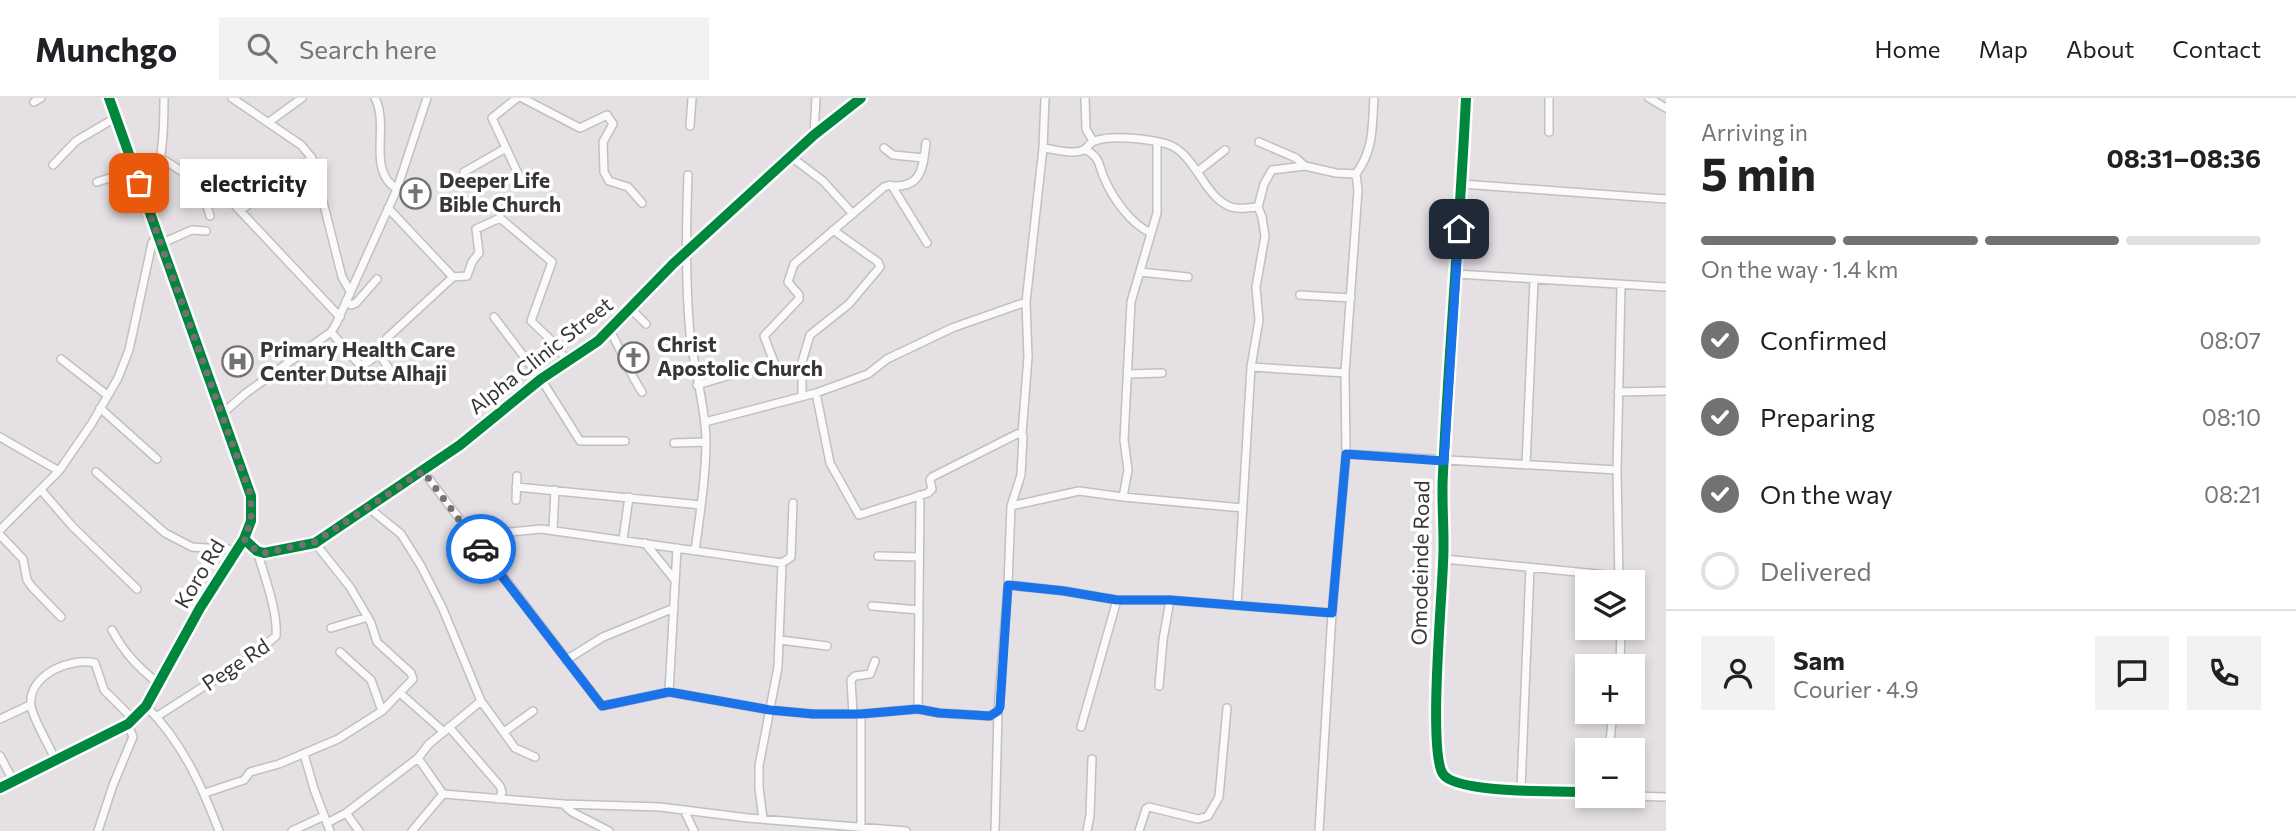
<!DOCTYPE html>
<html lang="en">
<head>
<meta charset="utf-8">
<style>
  :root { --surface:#fff; --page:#f2f2f2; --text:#202124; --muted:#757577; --line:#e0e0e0; --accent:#747173 }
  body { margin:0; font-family:Commissioner,sans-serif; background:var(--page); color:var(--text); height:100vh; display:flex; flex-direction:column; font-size:26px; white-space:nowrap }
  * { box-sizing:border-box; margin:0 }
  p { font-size:23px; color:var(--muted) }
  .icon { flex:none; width:38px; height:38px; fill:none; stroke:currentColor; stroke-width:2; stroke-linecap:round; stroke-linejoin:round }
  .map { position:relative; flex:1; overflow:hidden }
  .details { display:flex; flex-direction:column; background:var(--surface); width:630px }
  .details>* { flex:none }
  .tools { position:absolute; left:1575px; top:472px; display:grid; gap:14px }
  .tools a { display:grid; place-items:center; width:70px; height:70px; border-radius:0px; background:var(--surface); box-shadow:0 4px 10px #0003; font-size:35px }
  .pin { position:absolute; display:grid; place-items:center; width:60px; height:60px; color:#fff; margin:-30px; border-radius:14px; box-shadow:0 4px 10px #0006 }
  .courier { position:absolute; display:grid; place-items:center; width:70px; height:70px; margin:-35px; border:5px solid #1a73e8; border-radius:50%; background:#fff; color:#222; box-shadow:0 2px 9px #0007 }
  .bubble { position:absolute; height:49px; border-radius:0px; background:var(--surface); box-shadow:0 4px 10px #0003; font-size:23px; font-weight:700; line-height:49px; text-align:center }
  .summary em { font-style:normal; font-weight:700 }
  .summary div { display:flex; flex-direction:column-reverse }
  .summary { display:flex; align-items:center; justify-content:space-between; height:119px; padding:0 35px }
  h1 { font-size:46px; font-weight:700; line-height:52px }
  .bar { display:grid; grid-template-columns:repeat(4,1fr); gap:10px 7px; align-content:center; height:84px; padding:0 35px }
  .bar i { height:9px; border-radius:5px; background:var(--line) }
  .bar .selected { background:var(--accent) }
  .bar p { grid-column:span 4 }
  .line { display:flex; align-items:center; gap:18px; padding:0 35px; border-top:2px solid var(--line) }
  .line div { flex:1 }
  .round { display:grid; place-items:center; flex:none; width:74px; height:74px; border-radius:0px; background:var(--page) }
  ol { padding:0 35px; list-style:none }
  li { display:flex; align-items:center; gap:21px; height:77px }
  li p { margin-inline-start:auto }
  li .icon { padding:7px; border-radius:50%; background:var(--accent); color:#fff; stroke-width:4 }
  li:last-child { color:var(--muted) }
  li i { width:38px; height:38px; border:4px solid var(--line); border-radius:50% }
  header { display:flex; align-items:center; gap:42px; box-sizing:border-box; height:98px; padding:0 35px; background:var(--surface); border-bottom:2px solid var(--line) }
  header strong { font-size:33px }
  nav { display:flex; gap:38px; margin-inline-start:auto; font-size:24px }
  .search { width:490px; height:63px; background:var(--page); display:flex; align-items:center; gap:18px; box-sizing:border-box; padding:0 24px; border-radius:0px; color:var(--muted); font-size:26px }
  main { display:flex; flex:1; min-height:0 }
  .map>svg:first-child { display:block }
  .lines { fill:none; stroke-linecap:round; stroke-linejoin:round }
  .minor-casing { stroke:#c2bec1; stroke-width:10 }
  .minor { stroke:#fbfafb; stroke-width:7 }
  .cycleway-casing { stroke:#fff; stroke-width:15 }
  .cycleway { stroke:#00873e; stroke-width:10 }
  .done { stroke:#747173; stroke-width:7; stroke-dasharray:0 12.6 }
  .route { stroke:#1a73e8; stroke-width:9 }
  .labels { text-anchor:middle; stroke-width:7; stroke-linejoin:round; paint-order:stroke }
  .poi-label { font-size:21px; font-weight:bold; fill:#373536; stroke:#fff; text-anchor:start }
  .street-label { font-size:21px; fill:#373536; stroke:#fff }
</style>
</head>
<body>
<header>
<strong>Munchgo</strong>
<div class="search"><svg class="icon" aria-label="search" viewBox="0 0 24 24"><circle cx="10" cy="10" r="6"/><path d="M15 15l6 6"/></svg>Search here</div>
<nav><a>Home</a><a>Map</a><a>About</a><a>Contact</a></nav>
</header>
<main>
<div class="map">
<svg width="1666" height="733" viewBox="0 0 1666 733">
  <rect width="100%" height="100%" fill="#e5e0e3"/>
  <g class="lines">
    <defs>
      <path id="minor" d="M232,0L301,47L312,60L342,179L350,193
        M375,0C390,29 366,72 397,91
        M517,0L492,20L521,82
        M522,0L580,30L607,17L613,26L603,44L604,74L609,83L628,89L642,105
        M1085,0L1086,31L1093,43
        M1466,0C1460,125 1449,250 1443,375C1441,405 1445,435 1443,465C1442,500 1428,654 1443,676C1456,696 1561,693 1587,694
        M1649,0L1666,10
        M34,4L41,0
        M269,24L302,0
        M690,28L692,0
        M1549,34V0
        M814,37L816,0
        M1259,44L1296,60L1305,68L1336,75L1356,76
        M884,50L893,57L924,60
        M1043,50C1054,51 1076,58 1085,51C1090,47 1090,43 1098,42C1114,37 1150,41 1167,46C1196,55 1203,99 1231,109C1239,112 1249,109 1258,109
        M1085,51C1103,62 1097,66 1105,82C1114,102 1131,126 1151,135
        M790,58L823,83L853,116
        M159,59L191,79L215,86L340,219
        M53,67L76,43L115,20
        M464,74L506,50
        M1197,74L1225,52
        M688,77C686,130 685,183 690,236C694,271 705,306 706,341C706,378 700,416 695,453
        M199,82L210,118
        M97,84L134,72
        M1462,86L1666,101
        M892,88C922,90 923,69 926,45
        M144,99C164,79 164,27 164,0
        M388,110L453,179
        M241,112L312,60
        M160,146L192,132L206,133
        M1140,174L1188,179
        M1456,176L1666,189
        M1300,197L1351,200
        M346,203L351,207L356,205L377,181
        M631,211L646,226
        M494,219L541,281L580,343H625
        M610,233C622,253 629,275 642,294
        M331,234L359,266C368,269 372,257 380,257L391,274
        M387,240L453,179L467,178L472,164L479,155L476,131L500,120L552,164L531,223L553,244L568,264
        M61,261L107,297
        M1251,269L1345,275
        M1128,276L1162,275
        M697,287L774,264L764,238L799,201V197L788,184L794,166L884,89L890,87L892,88L927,145
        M1618,294L1666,293
        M816,295L830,365L859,417L928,395L932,391L930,382L932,379L1017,336H1020L1023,338L1021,377L1011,408L1008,487L998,613L995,733
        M802,298V264L810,237L849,206L880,169L878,164L833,132
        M100,310L157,361
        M223,315L246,295L331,234L336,226L397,91L427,0
        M705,324L816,295L868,276L887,261L952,230L1026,204
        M1022,336L1028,259L1026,204L1043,50L1045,0
        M0,339L59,373
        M674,345L706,344
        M1346,356L1617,372
        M1526,367L1534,182
        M423,373L602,608L669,594L770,612L813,616H861L918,611L939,615L990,618L998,613
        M96,374L165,435L192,449L237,452
        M516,389L701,407
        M41,392L73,429L137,491
        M1123,399L1243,410
        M516,402L517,378
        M1011,408L1079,393L1123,399L1128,372L1124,342L1131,204L1157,115V44
        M369,410L401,436L421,468L442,509L481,603L515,650L535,659
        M0,432L59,373L92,325L118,280L129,252L152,145L157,137
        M553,432L555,392
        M0,437L23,461L27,482L32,489L61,519
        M472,438L541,431L782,465L791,459L793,405
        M244,441L257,453L264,455L315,445L460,347L541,281L598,243L673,166L814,37L861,0
        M623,441L629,399
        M645,445L675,482
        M878,458L919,459
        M1444,461L1618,478
        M1619,485L1617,372L1621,188
        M1008,487L1064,493L1117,502H1170L1332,515
        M1237,507L1251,269L1259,222L1256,189L1265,138L1262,119L1258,109L1264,86L1272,72L1305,68
        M872,508L919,512
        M331,530L368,519
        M112,532C124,555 139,570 159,586
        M780,542L827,548
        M340,554L371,582L382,613
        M566,562L603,539L674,510
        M1620,569L1621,530
        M1159,588L1163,542L1170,502
        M669,594L677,450
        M400,595L444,634
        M146,608C182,644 201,686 219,733
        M918,611L920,397
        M853,616L851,582L855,578L870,576L875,563
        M861,616V729
        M156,619L256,555L276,538C278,513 264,477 257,453
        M0,621L30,607
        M449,629L500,688L502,694L499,701
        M1081,629L1117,502
        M504,634L533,613
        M1609,653L1613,614
        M304,656L314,691L330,733
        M0,658L14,684
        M418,660L443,696
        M56,663C51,651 32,619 31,608C27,578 69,559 95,565L104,592L133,621
        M0,690L128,626L146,608L200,510L244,441L251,423V398L109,0
        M1521,691L1530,470
        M205,695L244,682L250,674L279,666L338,641L382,613L413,581L411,575L377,544L371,525L350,489L315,445
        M443,696L563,706L660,709L748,720L906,733
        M1631,698L1666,699
        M563,706L572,714L609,733
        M684,712L694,733
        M346,715L359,733
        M763,721L759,690V668L778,569L782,465
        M327,725L346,715L418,660L429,646L481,603
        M98,733L113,687L133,639L128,626
        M292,733L324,718
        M412,733L443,696
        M1087,733L1090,717L1092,661
        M1139,733L1146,711L1149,709L1198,721L1208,718L1219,699L1227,610
        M1319,733L1332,515L1346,356L1345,275L1358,92L1356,76C1374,51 1372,30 1374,0"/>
    </defs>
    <!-- minor casing -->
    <use href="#minor" class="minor-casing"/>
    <!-- minor -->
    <use href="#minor" class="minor"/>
    <defs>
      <path id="cycleway" d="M1466,0C1460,125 1449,250 1443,375C1441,405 1445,435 1443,465C1442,500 1428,654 1443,676C1456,696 1561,693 1587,694
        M244,441L257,453L264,455L315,445L460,347L541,281L598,243L673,166L814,37L861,0
        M0,690L128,626L146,608L200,510L244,441L251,423V398L109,0"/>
    </defs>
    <!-- cycleway casing -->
    <use href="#cycleway" class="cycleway-casing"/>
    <!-- cycleway -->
    <use href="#cycleway" class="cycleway"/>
  </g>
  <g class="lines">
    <!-- done -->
    <path class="done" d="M139,85L251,398V423L244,441L257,453L264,455L315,444L423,373L481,451"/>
    <!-- route -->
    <path class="route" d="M481,451L602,608L669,594L770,612L813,616H861L918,611L939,615L990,618L998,613L1000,609L1008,487L1064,493L1117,502H1170L1332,515L1346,356L1444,363L1459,131"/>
  </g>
  <!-- icons -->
  <defs>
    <symbol id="church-ring" viewBox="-11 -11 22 22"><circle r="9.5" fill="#fff" stroke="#747173" stroke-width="1.5"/><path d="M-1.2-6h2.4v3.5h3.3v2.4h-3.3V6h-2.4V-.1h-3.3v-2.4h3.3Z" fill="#747173"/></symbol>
    <symbol id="hospital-ring" viewBox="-11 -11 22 22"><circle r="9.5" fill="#fff" stroke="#747173" stroke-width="1.5"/><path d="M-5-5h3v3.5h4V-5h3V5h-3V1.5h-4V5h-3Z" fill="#747173"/></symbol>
  </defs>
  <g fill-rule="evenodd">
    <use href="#church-ring" x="398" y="78" width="35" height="35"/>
    <use href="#church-ring" x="616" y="242" width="35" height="35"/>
    <use href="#hospital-ring" x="220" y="246" width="35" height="35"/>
  </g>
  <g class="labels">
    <!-- poi labels -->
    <g class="poi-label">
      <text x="439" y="90">Deeper Life<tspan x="439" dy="24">Bible Church</tspan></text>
      <text x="657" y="254">Christ<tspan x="657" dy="24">Apostolic Church</tspan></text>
      <text x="260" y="259">Primary Health Care<tspan x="260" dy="24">Center Dutse Alhaji</tspan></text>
    </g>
    <!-- street labels -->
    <g class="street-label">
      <text transform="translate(541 258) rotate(-38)" y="7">Alpha Clinic Street</text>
      <text transform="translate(1421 465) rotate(-89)" y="7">Omodeinde Road</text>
      <text transform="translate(200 476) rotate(-59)" y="7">Koro Rd</text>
      <text transform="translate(236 567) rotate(-34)" y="7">Pege Rd</text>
    </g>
  </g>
</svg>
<div class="tools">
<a><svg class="icon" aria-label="layers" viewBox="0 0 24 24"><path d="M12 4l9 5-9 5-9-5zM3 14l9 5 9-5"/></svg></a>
<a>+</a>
<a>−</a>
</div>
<div class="pin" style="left:139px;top:85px;background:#ea580c"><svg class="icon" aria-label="bag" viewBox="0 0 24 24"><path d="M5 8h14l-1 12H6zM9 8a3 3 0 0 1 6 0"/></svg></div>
<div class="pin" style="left:1459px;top:131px;background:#1f2937"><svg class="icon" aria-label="home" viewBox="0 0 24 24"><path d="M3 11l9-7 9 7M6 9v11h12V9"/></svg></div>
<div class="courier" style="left:481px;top:451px"><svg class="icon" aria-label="car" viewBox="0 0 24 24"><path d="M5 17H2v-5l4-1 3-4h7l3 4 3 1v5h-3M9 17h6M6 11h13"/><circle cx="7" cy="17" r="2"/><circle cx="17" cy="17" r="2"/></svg></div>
<div class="bubble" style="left:180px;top:61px;width:147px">electricity</div>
</div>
<section class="details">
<div class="summary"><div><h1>5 min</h1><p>Arriving in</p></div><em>08:31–08:36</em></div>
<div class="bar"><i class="selected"></i><i class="selected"></i><i class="selected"></i><i></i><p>On the way · 1.4 km</p></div>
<ol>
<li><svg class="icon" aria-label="check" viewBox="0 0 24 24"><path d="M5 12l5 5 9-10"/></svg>Confirmed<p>08:07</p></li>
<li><svg class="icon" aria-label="check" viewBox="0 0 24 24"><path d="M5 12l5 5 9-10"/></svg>Preparing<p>08:10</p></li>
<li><svg class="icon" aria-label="check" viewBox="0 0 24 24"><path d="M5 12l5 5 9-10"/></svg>On the way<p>08:21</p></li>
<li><i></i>Delivered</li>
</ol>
<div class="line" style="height:126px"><a class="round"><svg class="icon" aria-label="person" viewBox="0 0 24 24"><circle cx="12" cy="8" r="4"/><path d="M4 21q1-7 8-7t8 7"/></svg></a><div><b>Sam</b><p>Courier · 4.9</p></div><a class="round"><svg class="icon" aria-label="chat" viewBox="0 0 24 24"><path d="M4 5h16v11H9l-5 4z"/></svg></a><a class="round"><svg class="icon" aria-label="phone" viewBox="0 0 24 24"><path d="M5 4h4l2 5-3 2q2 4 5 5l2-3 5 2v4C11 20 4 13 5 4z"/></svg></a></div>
</section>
</main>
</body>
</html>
